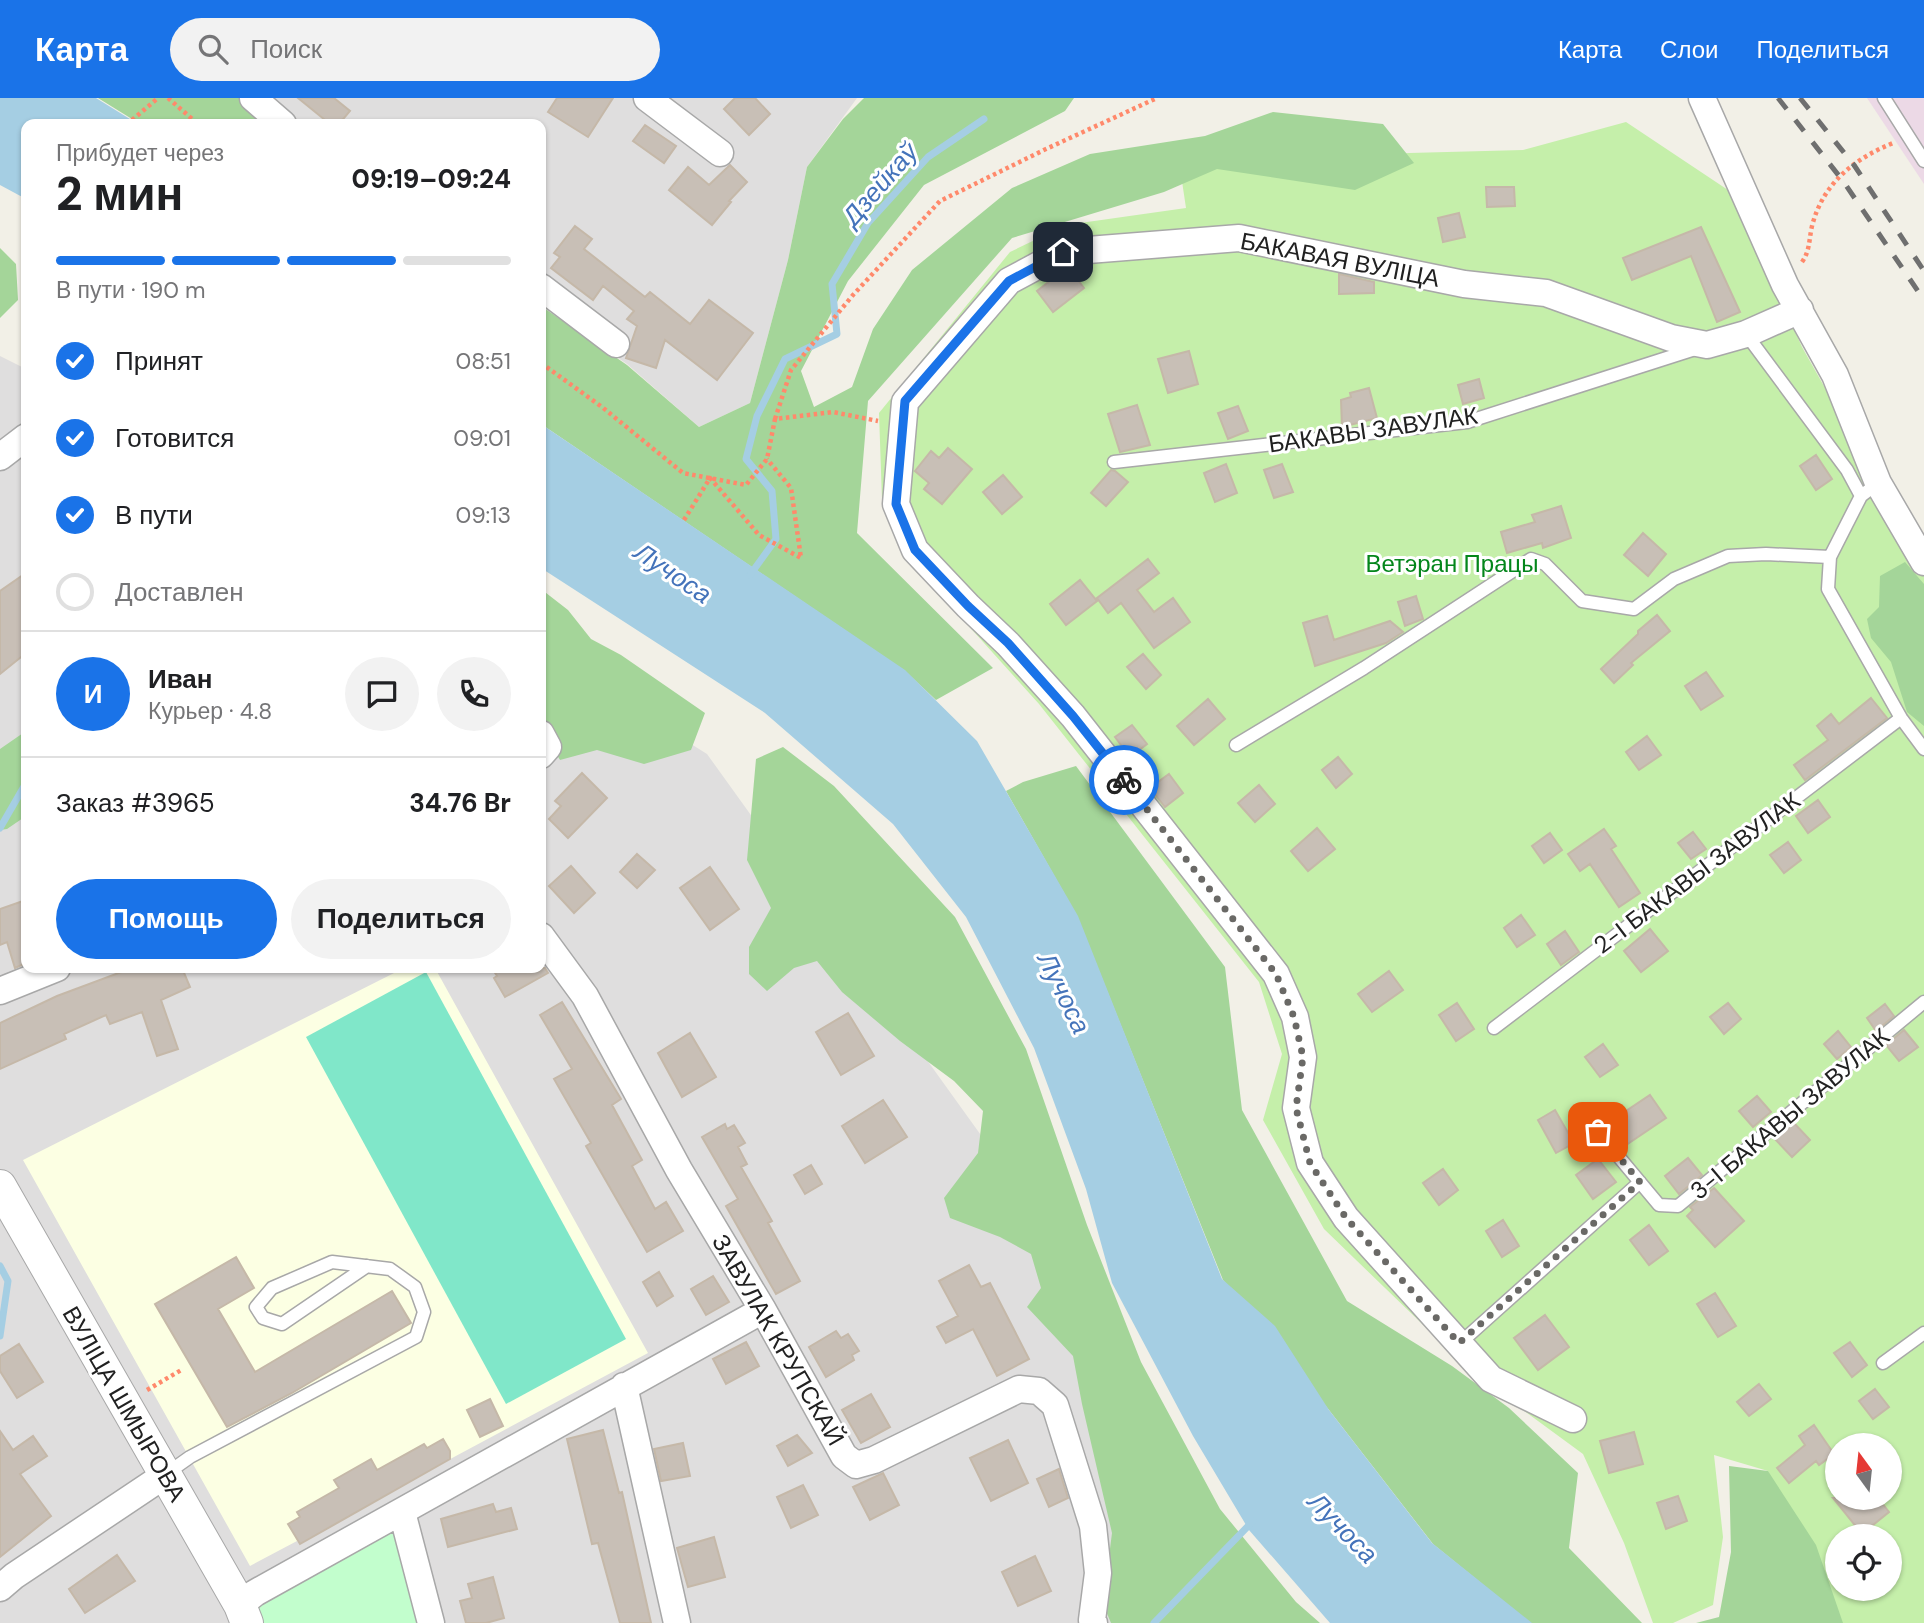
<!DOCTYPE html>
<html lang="ru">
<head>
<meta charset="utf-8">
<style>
  :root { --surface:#fff; --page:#f2f2f2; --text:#202124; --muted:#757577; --line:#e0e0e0; --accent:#1a73e8 }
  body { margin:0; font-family:"DM Sans",sans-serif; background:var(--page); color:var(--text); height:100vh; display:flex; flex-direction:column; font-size:26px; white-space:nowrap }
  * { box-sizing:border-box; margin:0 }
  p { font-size:23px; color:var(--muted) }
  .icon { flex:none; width:38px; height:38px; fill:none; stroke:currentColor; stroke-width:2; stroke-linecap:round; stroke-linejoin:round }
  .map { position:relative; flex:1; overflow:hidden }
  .details { position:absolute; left:21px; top:21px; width:525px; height:854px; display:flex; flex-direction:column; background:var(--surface); border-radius:14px; box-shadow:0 2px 5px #0004 }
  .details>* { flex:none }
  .needle { width:46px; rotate:345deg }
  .tools { position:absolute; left:1825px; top:1335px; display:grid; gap:14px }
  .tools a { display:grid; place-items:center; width:77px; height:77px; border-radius:50%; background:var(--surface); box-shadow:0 2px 5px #0004; font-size:35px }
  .pin { position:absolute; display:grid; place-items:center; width:60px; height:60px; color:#fff; margin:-30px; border-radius:14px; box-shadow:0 4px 10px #0006 }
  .courier { position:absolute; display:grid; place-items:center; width:70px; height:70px; margin:-35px; border:5px solid #1a73e8; border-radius:50%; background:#fff; color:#222; box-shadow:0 2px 9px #0007 }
  .head em { font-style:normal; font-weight:800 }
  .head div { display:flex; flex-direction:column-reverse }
  .head { display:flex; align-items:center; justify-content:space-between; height:119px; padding:0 35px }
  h1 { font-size:46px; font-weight:800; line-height:52px }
  .bar { display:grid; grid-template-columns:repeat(4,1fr); gap:10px 7px; align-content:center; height:84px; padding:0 35px }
  .bar i { height:9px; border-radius:5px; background:var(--line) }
  .bar .active { background:var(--accent) }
  .bar p { grid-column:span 4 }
  .line { display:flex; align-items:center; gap:18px; padding:0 35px; border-top:2px solid var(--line) }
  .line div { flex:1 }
  .round { display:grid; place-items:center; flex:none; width:74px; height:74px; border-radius:37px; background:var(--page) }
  ol { padding:0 35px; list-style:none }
  li { display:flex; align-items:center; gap:21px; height:77px }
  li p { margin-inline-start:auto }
  li .icon { padding:7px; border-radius:50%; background:var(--accent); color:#fff; stroke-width:4 }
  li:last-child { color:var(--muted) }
  li i { width:38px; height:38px; border:4px solid var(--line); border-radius:50% }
  .button { display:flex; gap:14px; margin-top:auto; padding:14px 35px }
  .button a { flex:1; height:80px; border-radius:42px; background:var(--accent); color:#fff; font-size:28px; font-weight:800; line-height:80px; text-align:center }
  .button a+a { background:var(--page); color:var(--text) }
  header { display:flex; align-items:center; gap:42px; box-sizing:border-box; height:98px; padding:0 35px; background:var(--accent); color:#fff }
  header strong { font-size:33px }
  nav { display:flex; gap:38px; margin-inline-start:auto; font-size:24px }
  .search { width:490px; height:63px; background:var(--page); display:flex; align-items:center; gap:18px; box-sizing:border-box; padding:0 24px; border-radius:38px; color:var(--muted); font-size:26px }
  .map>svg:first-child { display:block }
  .residential { fill:#dfdede }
  .industrial { fill:#ecd9e6 }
  .education { fill:#fcffe3 }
  .grass { fill:#c5efaa; fill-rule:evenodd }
  .forest { fill:#a4d599 }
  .park { fill:#c2fecd }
  .pitch { fill:#80e7c9 }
  .water { fill:#a5cee3 }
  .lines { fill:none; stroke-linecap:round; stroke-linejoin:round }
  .stream { stroke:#a5cee3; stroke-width:7 }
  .building { fill:#c8bfb6; stroke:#c5b8a8; stroke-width:2 }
  .service-casing { stroke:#a8a8a8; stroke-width:15 }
  .minor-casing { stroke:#a8a8a8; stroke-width:29 }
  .tertiary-casing { stroke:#a8a8a8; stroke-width:34 }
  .path { stroke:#ff896b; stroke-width:4.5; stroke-dasharray:3.5 3.5; stroke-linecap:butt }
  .service { stroke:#fff; stroke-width:12 }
  .minor { stroke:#fff; stroke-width:26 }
  .tertiary { stroke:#fff; stroke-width:32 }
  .rail { stroke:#6f6f6f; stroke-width:5; stroke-dasharray:14 14; stroke-linecap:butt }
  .done { stroke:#6a6966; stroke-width:7; stroke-dasharray:0 12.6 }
  .route { stroke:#1a73e8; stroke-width:9 }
  .labels { text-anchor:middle; stroke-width:6; stroke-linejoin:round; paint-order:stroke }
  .street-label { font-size:24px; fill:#212121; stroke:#fff }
  .park-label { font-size:24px; fill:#04861b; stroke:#fff }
  .water-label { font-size:26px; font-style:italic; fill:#4473ba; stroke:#fff }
</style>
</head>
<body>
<header>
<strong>Карта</strong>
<div class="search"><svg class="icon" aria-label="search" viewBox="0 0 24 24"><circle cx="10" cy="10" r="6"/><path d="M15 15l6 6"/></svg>Поиск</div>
<nav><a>Карта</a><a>Слои</a><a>Поделиться</a></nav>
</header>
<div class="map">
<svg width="1924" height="1525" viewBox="0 0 1924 1525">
  <rect width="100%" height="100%" fill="#f2f0e7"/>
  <!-- residential -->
  <path class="residential" d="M248,0H857L807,69L788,162L750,305L699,329L627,266L541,208V26H279Z
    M0,258L26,271V870H541V552L707,656L1052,1136L1172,1525H0Z"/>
  <!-- industrial -->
  <path class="industrial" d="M1867,0H1924V86Z"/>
  <!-- education -->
  <path class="education" d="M404,870H435L648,1255L454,1359L300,1446L297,1443L250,1468L23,1062Z"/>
  <!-- grass -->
  <path class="grass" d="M1626,24L1734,96L1802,249L1924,466V1525H1817L1768,1373L1714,1357L1723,1439L1713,1507L1673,1525H1653L1624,1445L1583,1356L1474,1276L1324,1131L1263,1022L1282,956L1259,884L1039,606L902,454L882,402L879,315L1010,154L1066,127L1186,110L1180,70L1409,55L1523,52ZM1838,1348H1890V1400H1838ZM1838,1438H1890V1491H1838Z"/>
  <!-- forest -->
  <path class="forest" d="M98,0H248L279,26H140Z
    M864,0H1074L1065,13L924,87L848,183L801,273L814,309L852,289L873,231L912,172L1012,90L1090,56L1205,38L1273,14L1383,26L1414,65L1355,92L1217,71L1164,94L1012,140L868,303L857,435L993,570L936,602L905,573L541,326V208L627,267L699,329L750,305L788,162L807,69L843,21Z
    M0,150L16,166L18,202L0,220Z
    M1905,464L1924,486V628L1907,614L1891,564L1871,540L1867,521L1879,509L1880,478Z
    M541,491L568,512L591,541L621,557L705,615L691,652L644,666L597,652L560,662L541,630Z
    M26,633V718L7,731L0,732V651Z
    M783,649L834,688L955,819L1026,951L1087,1127L1141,1264L1220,1411L1296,1504L1320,1525H1111L1103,1506L1112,1435L1082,1306L1073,1258L1027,1209L1041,1190L1031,1156L1000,1139L950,1120L944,1100L978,1055L983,1013L954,983L900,943L842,894L817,863L794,870L767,893L749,876V849L771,810L747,762L756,661Z
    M1076,668L1225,869L1242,1012L1347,1203L1452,1268L1509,1310L1578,1375L1569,1450L1642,1525H1530L1433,1446L1329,1312L1223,1182L1077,818L1006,693L1023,684Z
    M1729,1368L1768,1373L1816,1447L1843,1525H1696L1719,1519L1731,1454Z"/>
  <!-- park -->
  <path class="park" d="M401,1429L426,1525H258L251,1503Z"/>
  <!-- pitch -->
  <path class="pitch" d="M426,874L626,1241L506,1306L306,939Z"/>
  <!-- water -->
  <path class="water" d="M0,0H96L138,26H26V101L0,87Z
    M541,326L905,572L977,643L1078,818L1222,1181L1275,1228L1329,1312L1432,1445L1532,1525H1330L1249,1432L1193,1338L1112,1185L1086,1091L1034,950L966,819L893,726L765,615L541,470Z"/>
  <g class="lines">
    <!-- stream -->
    <path class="stream" d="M750,477L776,441L772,393L746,361L757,318L785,261L837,236L832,186L868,125L928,59L984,21
      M0,730L26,685
      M0,1168L8,1183L0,1238
      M1154,1525L1253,1423"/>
  </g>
  <!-- building -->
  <path class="building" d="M298,0H334L350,13L339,26H330Z
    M557,0H613L588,39L548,14Z
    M735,0H755L770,16L749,37L724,11Z
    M645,27L676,48L664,65L633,43Z
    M730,67L747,84L729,103L731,104L712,127L669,92L688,69L709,87Z
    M1486,89H1514L1515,108L1487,109Z
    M1459,115L1465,139L1443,144L1438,120Z
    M575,128L592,141L584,151L645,199L650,194L690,226L709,202L753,235L717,282L665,242L656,270L626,260L637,228L627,221L634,213L603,188L593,202L551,170L560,159L554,155Z
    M1701,129L1740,214L1717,224L1691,158L1632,182L1623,160Z
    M1068,169L1084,190L1053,214L1037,193Z
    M1339,176L1374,184V195L1339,196Z
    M1189,253L1198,286L1168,295L1158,261Z
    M1479,281L1484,300L1463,306L1458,287Z
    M1369,290L1377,320L1342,329L1341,302L1351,299L1350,295Z
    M1137,307L1150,347L1120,354L1108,316Z
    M1238,308L1248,333L1228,341L1218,315Z
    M948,350L972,371L942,406L924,391L929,385L915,373L931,353L939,360Z
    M1816,357L1832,381L1816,392L1800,368Z
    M1226,366L1237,395L1215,404L1204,375Z
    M1282,366L1293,394L1274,400L1264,372Z
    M1111,372L1115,373L1128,384L1106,408L1091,395Z
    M1003,377L1022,399L1002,416L983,394Z
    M1561,408L1571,440L1543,450L1542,445L1507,455L1501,434L1535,424L1532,417Z
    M1643,435L1666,456L1648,478L1624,457Z
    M1148,461L1159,475L1137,492L1154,514L1173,500L1190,524L1154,550L1121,505L1108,515L1097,500Z
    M26,475V555L0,576V493Z
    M1080,482L1097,503L1066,527L1050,506Z
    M1416,498L1423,521L1405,528L1398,504Z
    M1657,517L1670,533L1631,565L1633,567L1614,585L1601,571L1638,536V533Z
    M1327,518L1334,542L1390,523L1403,534L1386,545L1315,568L1303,525Z
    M1143,556L1161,577L1146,591L1127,569Z
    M1706,574L1723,598L1701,612L1685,588Z
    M1871,600L1887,620L1805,682L1794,667L1828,642L1817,628L1831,616L1839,626Z
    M1208,601L1225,621L1194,647L1177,628Z
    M1132,627L1147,646L1130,659L1115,639Z
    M1647,638L1661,657L1639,672L1626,654Z
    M1338,659L1352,676L1336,690L1322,672Z
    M582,675L607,700L568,740L549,721L561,708L555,703Z
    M1169,676L1183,695L1165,709L1150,690Z
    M1259,687L1275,706L1255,724L1238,705Z
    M1818,702L1830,719L1808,735L1796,718Z
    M1317,730L1335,751L1308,773L1291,753Z
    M1604,731L1616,748L1611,751L1640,795L1619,809L1590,766L1580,773L1568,756Z
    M1693,734L1706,751L1691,761L1678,745Z
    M1550,735L1562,752L1544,765L1532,748Z
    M1788,744L1801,762L1784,775L1770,757Z
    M637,756L655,772L637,790L620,774Z
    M571,768L595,795L574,815L549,788Z
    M710,769L739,811L710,832L680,790Z
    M26,802V865L15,870L7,844L0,847V811Z
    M1521,817L1535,837L1517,849L1504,830Z
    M1650,831L1668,853L1641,874L1624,853Z
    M1565,833L1579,854L1561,867L1547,846Z
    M132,870H182L190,889L161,902L178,951L157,958L142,914L110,926L106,917L64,936L66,941L0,971V925L57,898Z
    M492,870H545L548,875L505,899L494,880L497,878Z
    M1389,873L1403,892L1372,914L1358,896Z
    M562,904L621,1001L612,1007L642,1062L632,1068L655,1111L666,1104L683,1133L647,1154L586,1048L591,1045L554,981L572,971L540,917Z
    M1457,905L1474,931L1456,943L1439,917Z
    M1728,905L1741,921L1724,936L1710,919Z
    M1885,906L1894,918L1876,933L1867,920Z
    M848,915L874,958L841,977L816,934Z
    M1904,932L1918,949L1899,963L1886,947Z
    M1838,933L1851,949L1837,961L1824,946Z
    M690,935L716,979L682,999L658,955Z
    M1603,946L1618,967L1600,979L1585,959Z
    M1650,997L1666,1020L1623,1049L1608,1025Z
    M1757,998L1771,1014L1753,1029L1739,1013Z
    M883,1002L907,1039L865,1065L842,1028Z
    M1555,1012L1574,1045L1556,1055L1538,1022Z
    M1793,1024L1810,1042L1792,1059L1774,1040Z
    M725,1026L727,1031L734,1027L745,1045L738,1049L747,1066L741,1069L772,1123L768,1125L800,1183L776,1196L726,1108L738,1101L702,1039Z
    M1688,1060L1702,1077L1679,1096L1665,1078Z
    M1598,1061L1616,1084L1593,1101L1576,1077Z
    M811,1067L822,1086L805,1096L794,1077Z
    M1443,1071L1458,1092L1439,1107L1423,1085Z
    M1714,1090L1744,1123L1715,1149L1687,1118L1693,1112L1690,1109Z
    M1503,1122L1519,1148L1502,1159L1486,1133Z
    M1649,1127L1668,1153L1649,1167L1630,1142Z
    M236,1159L254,1190L218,1211L255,1274L392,1193L411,1225L292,1295L227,1329L155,1206Z
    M969,1167L981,1189L990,1185L1029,1261L997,1278L973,1231L946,1245L937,1229L958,1218L939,1183Z
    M659,1174L673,1198L657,1208L643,1184Z
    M713,1178L729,1204L706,1217L691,1191Z
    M1715,1195L1736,1228L1718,1239L1697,1206Z
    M1545,1217L1569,1249L1538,1272L1514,1240Z
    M836,1233L841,1240L848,1236L859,1253L852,1257L854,1262L826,1279L809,1249Z
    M746,1244L759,1268L726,1286L713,1261Z
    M1850,1244L1867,1267L1852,1279L1834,1255Z
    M19,1246L43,1284L17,1300L0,1273V1258Z
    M1759,1286L1771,1301L1749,1318L1737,1304Z
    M1875,1291L1889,1309L1873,1321L1859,1303Z
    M871,1296L890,1329L861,1345L842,1312Z
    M490,1301L503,1328L480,1339L467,1312Z
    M1814,1327L1834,1356L1819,1367L1816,1363L1789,1385L1777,1370L1805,1347L1799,1338Z
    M603,1332L619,1395L622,1394L651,1525H620L598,1445L592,1446L567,1341Z
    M0,1333L13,1352L33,1338L47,1358L20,1376L51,1418L0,1459Z
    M1634,1334L1643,1366L1609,1375L1600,1343Z
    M797,1337L812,1355L788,1368L777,1348Z
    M443,1341L450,1353V1361L300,1446L288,1426L300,1419L297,1414L339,1390L334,1382L371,1361L377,1372L424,1346L427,1350Z
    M1008,1342L1028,1385L991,1403L970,1360Z
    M683,1345L690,1378L661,1383L654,1351Z
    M1059,1371L1068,1400L1049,1409L1037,1381Z
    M883,1375L899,1407L870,1422L853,1389Z
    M803,1387L818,1417L791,1430L777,1399Z
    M1678,1398L1687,1423L1666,1431L1657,1405Z
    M1833,1400H1878L1889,1414L1862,1436Z
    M493,1406L496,1414L511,1410L517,1431L448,1449L441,1421Z
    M714,1439L725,1479L688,1489L677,1450Z
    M117,1457L135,1483L85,1515L69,1491Z
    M1035,1458L1051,1493L1018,1508L1002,1474Z
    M493,1479L504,1520L486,1525H466L460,1503L472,1500L468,1486Z"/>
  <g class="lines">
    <defs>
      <path id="service" d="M1884,0L1924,63
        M1746,236L1847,372L1861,398
        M1114,364L1467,324L1695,251
        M1878,385L1861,398L1830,459L1828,491L1901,620L1924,651
        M1236,647L1364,570L1531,461L1545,466L1582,503L1634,511L1674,481L1728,458L1766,456L1830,459
        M1494,930L1901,620
        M1598,1034L1659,1107L1678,1108L1924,904
        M1459,1246L1640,1084
        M1883,1265L1924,1235
        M166,1376L190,1359L416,1239L424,1214L415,1189L390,1171L332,1164L272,1190L256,1209L263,1220L282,1226L367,1168"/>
      <path id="minor" d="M253,0L283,26
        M647,0L720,55
        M1702,0L1785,187L1835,277L1878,385L1924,464
        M541,189L616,246
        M0,359L26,339
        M541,636L548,649L541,657
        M541,838L585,898L679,1072L763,1212L844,1358L856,1367L874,1362L1019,1291L1039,1293L1055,1307L1093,1428L1098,1475L1092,1522L1094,1525
        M0,893L57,870
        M624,1288L677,1525
        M1573,1321L1491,1281L1346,1120L1310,1065L1296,1010L1303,959L1295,919L1276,876L1073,618L1008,546L968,508L915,452L896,406L905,304L1009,183L1063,154L1239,140L1464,186L1546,195L1671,240L1707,247L1746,236L1800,212
        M402,1414L431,1525
        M0,1490L14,1478L165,1377
        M240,1507L255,1495L763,1212"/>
      <path id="tertiary" d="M0,1088L240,1507L247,1525"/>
    </defs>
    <!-- service casing -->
    <use href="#service" class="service-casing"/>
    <!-- minor casing -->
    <use href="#minor" class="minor-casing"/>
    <!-- tertiary casing -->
    <use href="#tertiary" class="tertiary-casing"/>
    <!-- path -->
    <path class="path" d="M168,0L198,26
      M132,22L158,0
      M1802,164C1810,153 1809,141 1812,128C1823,85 1854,61 1893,45
      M541,265L602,309L683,375L746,387L767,361L775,321L833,314L878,323
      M775,321L791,272L853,197L940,103L1046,51L1157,0
      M684,422L710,380L759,437L801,460L791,390L767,361
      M147,1292L183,1271"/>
    <!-- service -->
    <use href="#service" class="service"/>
    <!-- minor -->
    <use href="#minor" class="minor"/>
    <!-- tertiary -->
    <use href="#tertiary" class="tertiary"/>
    <!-- rail -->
    <path class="rail" d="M1778,0L1843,83L1924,202
      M1800,0L1854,67L1924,173"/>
  </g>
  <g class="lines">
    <!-- done -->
    <path class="done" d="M1124,682L1276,876L1294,919L1303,959L1296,1010L1310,1065L1346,1120L1459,1245L1640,1084L1598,1034"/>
    <!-- route -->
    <path class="route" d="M1063,154L1009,183L905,303L896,406L915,452L968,508L1008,545L1073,618L1124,682"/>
  </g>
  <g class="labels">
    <!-- street labels -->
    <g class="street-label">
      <text transform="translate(1340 162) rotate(11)" y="8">БАКАВАЯ ВУЛІЦА</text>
      <text transform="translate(1373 332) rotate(-8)" y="8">БАКАВЫ ЗАВУЛАК</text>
      <text transform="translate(1697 775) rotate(-37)" y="8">2-І БАКАВЫ ЗАВУЛАК</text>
      <text transform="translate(1790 1016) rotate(-40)" y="8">3-І БАКАВЫ ЗАВУЛАК</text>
      <text transform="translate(778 1242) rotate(60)" y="8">ЗАВУЛАК КРУПСКАЙ</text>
      <text transform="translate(124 1306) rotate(60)" y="8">ВУЛІЦА ШМЫРОВА</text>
    </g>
    <!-- park labels -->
    <g class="park-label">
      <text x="1452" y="474">Ветэран Працы</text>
    </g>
    <!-- water labels -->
    <g class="water-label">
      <text transform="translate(880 86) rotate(-49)" y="9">Дзейкаў</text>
      <text transform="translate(673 475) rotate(34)" y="9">Лучоса</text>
      <text transform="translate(1064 895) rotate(64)" y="9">Лучоса</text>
      <text transform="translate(1343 1430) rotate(46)" y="9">Лучоса</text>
    </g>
  </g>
</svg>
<div class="tools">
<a><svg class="needle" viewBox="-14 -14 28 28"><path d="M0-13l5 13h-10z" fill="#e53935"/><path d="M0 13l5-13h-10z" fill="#757577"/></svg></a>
<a><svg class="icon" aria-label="locate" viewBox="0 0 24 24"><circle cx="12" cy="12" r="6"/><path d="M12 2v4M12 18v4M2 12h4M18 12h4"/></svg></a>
</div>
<div class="pin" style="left:1598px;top:1034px;background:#ea580c"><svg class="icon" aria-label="bag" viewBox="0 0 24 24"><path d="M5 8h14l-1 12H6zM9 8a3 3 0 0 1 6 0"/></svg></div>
<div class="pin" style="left:1063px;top:154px;background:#1f2937"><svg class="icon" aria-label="home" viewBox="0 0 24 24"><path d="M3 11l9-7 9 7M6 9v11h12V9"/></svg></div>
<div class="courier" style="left:1124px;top:682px"><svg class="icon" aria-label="bike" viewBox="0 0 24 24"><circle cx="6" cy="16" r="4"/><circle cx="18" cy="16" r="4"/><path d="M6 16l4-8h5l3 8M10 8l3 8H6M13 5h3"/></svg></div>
<section class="details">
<div class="head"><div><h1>2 мин</h1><p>Прибудет через</p></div><em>09:19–09:24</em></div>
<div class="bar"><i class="active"></i><i class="active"></i><i class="active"></i><i></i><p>В пути · 190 m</p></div>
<ol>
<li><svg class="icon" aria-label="check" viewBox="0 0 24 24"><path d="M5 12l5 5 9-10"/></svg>Принят<p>08:51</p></li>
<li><svg class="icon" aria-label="check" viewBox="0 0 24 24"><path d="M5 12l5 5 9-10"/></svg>Готовится<p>09:01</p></li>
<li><svg class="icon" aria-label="check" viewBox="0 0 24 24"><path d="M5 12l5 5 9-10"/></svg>В пути<p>09:13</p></li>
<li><i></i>Доставлен</li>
</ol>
<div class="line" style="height:126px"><b class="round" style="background:var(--accent);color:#fff">И</b><div><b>Иван</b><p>Курьер · 4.8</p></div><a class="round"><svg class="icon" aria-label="chat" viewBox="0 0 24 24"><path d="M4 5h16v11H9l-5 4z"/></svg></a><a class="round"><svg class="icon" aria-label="phone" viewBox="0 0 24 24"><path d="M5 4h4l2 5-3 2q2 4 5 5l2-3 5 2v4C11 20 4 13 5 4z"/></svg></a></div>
<div class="line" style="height:91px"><div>Заказ #3965</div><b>34.76 Br</b></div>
<div class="button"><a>Помощь</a><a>Поделиться</a></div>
</section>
</div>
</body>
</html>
